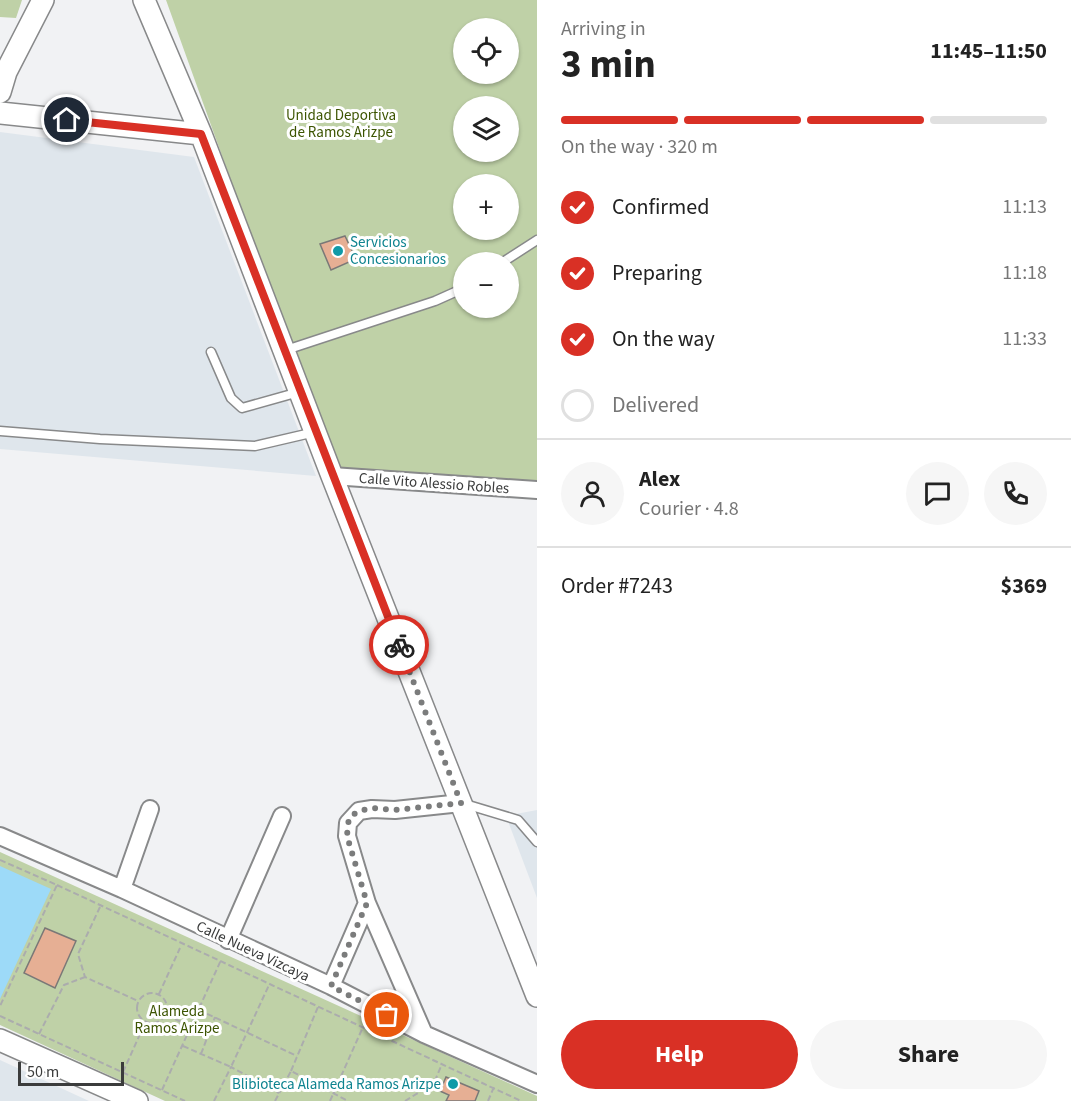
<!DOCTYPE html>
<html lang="en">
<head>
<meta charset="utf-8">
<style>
  :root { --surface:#fff; --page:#f6f6f6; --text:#222; --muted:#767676; --line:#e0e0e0; --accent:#d93025 }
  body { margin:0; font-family:"Source Sans 3",sans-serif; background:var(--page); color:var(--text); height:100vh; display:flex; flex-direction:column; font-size:22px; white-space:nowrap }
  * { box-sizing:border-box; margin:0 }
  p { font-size:20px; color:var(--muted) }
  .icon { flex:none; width:33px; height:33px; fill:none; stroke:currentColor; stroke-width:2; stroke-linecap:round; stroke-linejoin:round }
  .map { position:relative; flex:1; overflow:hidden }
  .sheet { display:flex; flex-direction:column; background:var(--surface); width:534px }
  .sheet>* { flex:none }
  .controls { position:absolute; left:453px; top:18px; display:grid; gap:12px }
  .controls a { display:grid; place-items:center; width:66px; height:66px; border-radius:50%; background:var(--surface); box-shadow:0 2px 4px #0004; font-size:30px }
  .scale { position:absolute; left:18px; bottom:15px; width:106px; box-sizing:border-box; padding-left:6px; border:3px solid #3b3c3c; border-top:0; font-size:16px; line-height:21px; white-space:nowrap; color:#3b3c3c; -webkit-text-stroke:4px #fff; paint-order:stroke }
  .pin { position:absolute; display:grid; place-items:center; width:51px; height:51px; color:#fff; margin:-26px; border:3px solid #fff; border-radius:50%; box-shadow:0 2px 6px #0007 }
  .courier { position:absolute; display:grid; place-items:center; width:60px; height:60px; margin:-30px; border:4px solid #d93025; border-radius:50%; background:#fff; color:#222; box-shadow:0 2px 8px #0007 }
  .headline em { font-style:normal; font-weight:700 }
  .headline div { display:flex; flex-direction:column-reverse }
  .headline { display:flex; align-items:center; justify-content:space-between; height:102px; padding:0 24px }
  h1 { font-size:39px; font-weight:700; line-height:45px }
  .bar { display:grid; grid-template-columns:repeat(4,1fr); gap:9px 6px; align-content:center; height:72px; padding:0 24px }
  .bar i { height:8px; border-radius:4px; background:var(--line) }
  .bar .selected { background:var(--accent) }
  .bar p { grid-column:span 4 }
  .line { display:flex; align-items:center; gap:15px; padding:0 24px; border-top:2px solid var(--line) }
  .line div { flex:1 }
  .round { display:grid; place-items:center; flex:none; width:63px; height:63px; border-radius:32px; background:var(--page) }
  ol { padding:0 24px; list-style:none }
  li { display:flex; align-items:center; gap:18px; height:66px }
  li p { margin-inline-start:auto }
  li .icon { padding:6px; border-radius:50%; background:var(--accent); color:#fff; stroke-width:4 }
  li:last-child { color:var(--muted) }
  li i { width:33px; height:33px; border:3px solid var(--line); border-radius:50% }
  .action { display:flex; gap:12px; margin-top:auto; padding:12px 24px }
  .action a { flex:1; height:69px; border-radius:36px; background:var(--accent); color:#fff; font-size:24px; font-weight:700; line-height:69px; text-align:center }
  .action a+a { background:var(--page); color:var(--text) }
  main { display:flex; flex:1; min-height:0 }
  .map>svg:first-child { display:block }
  .built { fill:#dfe6ec }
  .green { fill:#bfd1a7; fill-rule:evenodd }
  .water { fill:#9ddaf8 }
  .building { fill:#e6af94; stroke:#7a7877; stroke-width:1.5 }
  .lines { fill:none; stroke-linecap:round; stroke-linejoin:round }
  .service-casing { stroke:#88898a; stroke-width:11 }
  .minor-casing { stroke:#88898a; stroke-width:20 }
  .tertiary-casing { stroke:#88898a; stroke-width:24 }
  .path { stroke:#abacad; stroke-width:2; stroke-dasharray:6 3; stroke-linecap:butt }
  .service { stroke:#fff; stroke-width:8 }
  .minor { stroke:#fff; stroke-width:16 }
  .tertiary { stroke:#fff; stroke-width:21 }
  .done { stroke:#7b7c7c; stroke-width:6; stroke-dasharray:0 10.8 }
  .route { stroke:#d93025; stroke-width:8 }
  .culture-dot { fill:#0f9aa8; stroke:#fff; stroke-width:2 }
  .labels { text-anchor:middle; stroke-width:6; stroke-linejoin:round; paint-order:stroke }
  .park-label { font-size:15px; fill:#3c5401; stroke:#fff }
  .culture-label { font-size:15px; fill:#0d838f; stroke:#fff; text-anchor:start }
  .street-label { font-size:15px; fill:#3b3c3c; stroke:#fff }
</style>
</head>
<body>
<main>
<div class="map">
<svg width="537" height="1101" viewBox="0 0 537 1101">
  <rect width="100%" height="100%" fill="#f1f2f4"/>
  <!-- built -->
  <path class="built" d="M0,132L194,157L316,476L0,449Z
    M537,810V898L506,816Z
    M0,1060L89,1101H0Z"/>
  <!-- green -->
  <path class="green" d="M0,0H22L16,18L0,17Z
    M166,0H537V485L335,470ZM464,28H508V74H464ZM464,106H508V152H464ZM464,184H508V230H464ZM464,262H508V308H464Z
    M0,852L537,1096V1101H165L0,1025Z"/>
  <!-- water -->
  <path class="water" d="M0,866L51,889L0,999Z"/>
  <!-- building -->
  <path class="building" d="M345,236L356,259L331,270L320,244Z
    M45,928L76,941L55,988L24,973Z
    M446,1077L479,1091L475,1101H446L449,1095L440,1091Z"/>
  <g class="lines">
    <defs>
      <path id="service" d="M503,262L537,240
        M286,350L435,301L464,288
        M211,352L231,398L242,408L299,392
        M0,431L100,439L255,446L315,432
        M465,804L518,820L537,842"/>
      <path id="minor" d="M332,476L537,490
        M0,836L122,889L331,986L424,1034L537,1084
        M122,889L150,809
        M228,940L282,816
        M331,986L367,903
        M424,1034L367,903L347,836L348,823L359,811L372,809L395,810L461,803"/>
      <path id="tertiary" d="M144,0L201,134L332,476L537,996
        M0,92L6,72L43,0
        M0,113L201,134
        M0,1040L137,1101"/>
    </defs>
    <!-- service casing -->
    <use href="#service" class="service-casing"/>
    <!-- minor casing -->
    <use href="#minor" class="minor-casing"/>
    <!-- tertiary casing -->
    <use href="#tertiary" class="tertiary-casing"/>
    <!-- path -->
    <path class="path" d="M0,860L57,885L0,1006
      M57,885L521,1101
      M100,907L78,954L85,977L138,1001
      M137 1008a15 15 0 1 1 30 0a15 15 0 1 1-30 0Z
      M159,994L180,948
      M199,1010L297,1056
      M167,1015L191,1027
      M0,1016L185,1101
      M39,1034L64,985L85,977
      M183,1046L231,1067L269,985
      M201,1054L215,1017
      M291,1071L318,1007
      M123,1072L145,1023
      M162,1090L221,960
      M214,1101L231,1067L279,1093
      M275,1101L291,1071L348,1101
      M330,1101L363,1027
      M405,1101L434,1083L442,1064
      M488,1101L494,1087"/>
    <!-- service -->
    <use href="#service" class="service"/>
    <!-- minor -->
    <use href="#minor" class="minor"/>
    <!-- tertiary -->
    <use href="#tertiary" class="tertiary"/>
  </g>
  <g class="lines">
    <!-- done -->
    <path class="done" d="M387,1015L331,986L367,903L347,836L348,823L351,816L359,811L372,808L395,810L461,803L399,645"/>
    <!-- route -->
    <path class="route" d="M67,120L201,134L399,645"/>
  </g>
  <!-- markers -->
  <g class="culture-dot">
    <circle cx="338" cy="251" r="6"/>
    <circle cx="453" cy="1084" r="6"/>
  </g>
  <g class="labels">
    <!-- park labels -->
    <g class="park-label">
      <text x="341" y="120">Unidad Deportiva<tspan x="341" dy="17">de Ramos Arizpe</tspan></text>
      <text x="177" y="1016">Alameda<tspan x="177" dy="17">Ramos Arizpe</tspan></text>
    </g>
    <!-- culture labels -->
    <g class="culture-label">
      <text x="350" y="247">Servicios<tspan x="350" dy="17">Concesionarios</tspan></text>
      <text x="441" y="1089" text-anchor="end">Blibioteca Alameda Ramos Arizpe</text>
    </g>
    <!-- street labels -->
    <g class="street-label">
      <text transform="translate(434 483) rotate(4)" y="5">Calle Vito Alessio Robles</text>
      <text transform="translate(253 951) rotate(25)" y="5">Calle Nueva Vizcaya</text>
    </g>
  </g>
</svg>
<div class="controls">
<a><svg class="icon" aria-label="locate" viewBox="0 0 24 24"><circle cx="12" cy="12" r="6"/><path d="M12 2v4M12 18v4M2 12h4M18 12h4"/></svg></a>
<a><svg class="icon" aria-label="layers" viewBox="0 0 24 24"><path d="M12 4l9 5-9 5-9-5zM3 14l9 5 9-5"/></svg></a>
<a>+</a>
<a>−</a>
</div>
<div class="scale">50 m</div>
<div class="pin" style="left:387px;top:1015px;background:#ea580c"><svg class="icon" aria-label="bag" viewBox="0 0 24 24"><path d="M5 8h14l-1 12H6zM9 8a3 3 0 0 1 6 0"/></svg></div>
<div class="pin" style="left:67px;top:120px;background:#1f2937"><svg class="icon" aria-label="home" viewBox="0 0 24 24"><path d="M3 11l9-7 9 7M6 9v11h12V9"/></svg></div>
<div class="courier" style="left:399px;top:645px"><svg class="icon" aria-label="bike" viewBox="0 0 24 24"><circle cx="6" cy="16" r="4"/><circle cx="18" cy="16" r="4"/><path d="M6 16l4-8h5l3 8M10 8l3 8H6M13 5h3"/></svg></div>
</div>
<section class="sheet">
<div class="headline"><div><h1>3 min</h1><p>Arriving in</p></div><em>11:45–11:50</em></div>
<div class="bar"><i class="selected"></i><i class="selected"></i><i class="selected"></i><i></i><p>On the way · 320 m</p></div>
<ol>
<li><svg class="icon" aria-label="check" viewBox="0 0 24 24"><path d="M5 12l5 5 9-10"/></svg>Confirmed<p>11:13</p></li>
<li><svg class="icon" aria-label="check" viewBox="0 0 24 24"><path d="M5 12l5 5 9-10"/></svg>Preparing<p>11:18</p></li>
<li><svg class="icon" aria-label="check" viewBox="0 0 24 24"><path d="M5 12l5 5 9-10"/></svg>On the way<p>11:33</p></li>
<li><i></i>Delivered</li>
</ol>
<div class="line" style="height:108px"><a class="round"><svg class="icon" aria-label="person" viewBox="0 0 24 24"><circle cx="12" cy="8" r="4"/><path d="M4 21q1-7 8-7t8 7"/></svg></a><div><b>Alex</b><p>Courier · 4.8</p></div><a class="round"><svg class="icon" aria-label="chat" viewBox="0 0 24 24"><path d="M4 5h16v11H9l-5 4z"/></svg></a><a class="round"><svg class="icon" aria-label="phone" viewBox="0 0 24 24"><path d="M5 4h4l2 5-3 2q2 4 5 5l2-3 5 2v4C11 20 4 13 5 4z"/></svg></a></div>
<div class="line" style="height:78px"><div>Order #7243</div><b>$369</b></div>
<div class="action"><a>Help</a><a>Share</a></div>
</section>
</main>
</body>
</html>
